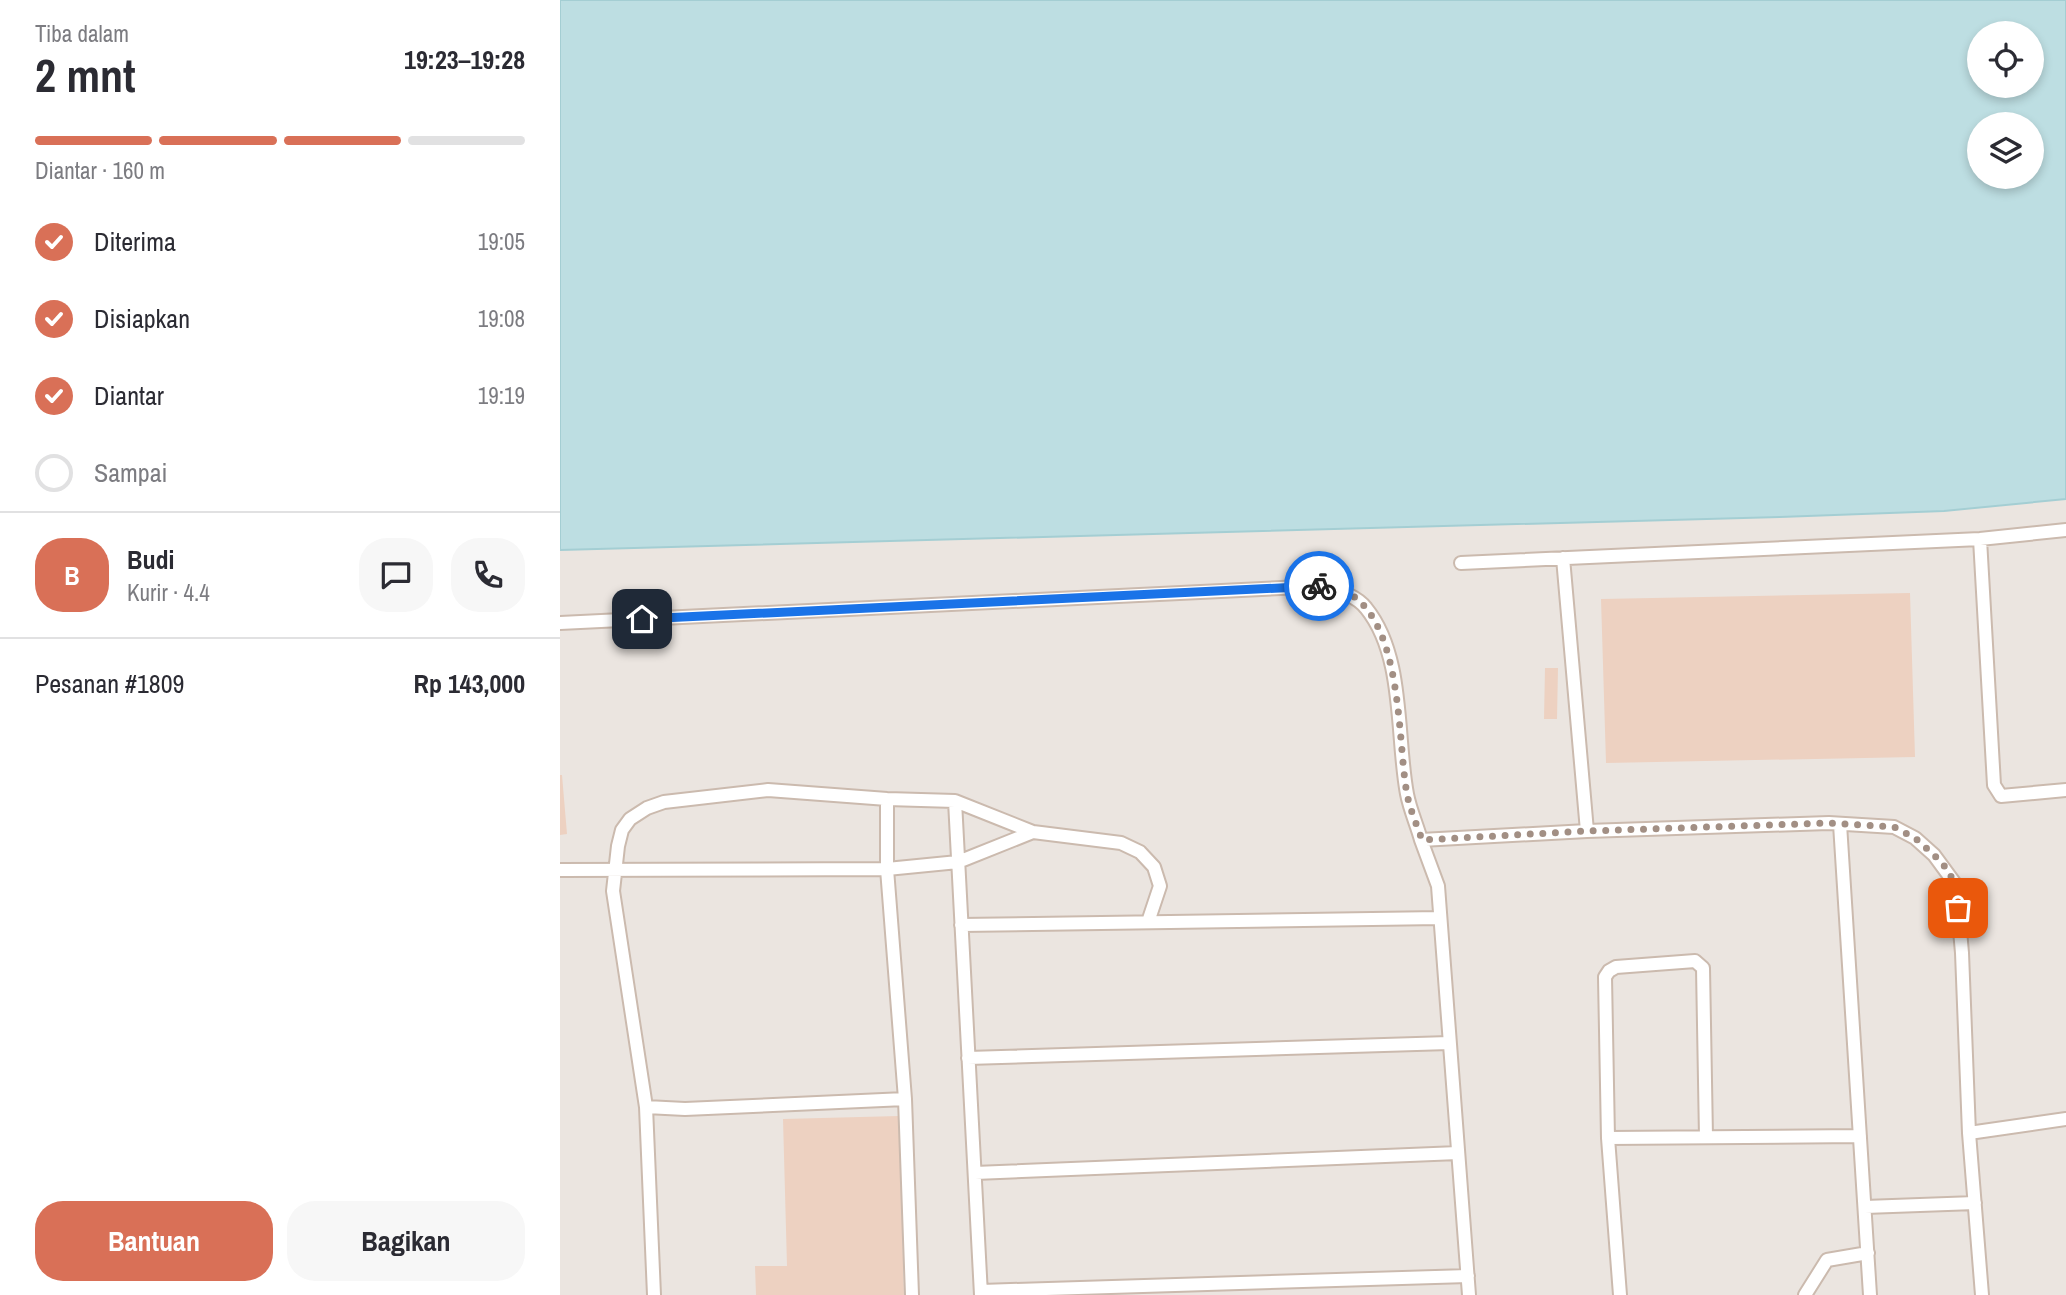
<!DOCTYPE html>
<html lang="id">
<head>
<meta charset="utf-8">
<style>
  :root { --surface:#fff; --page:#f7f7f7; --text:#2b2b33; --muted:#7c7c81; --line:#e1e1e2; --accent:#d97057 }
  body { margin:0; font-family:"Archivo Narrow",sans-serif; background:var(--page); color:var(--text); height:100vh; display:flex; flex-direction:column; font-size:26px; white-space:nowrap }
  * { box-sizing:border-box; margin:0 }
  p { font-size:23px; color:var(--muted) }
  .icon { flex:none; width:38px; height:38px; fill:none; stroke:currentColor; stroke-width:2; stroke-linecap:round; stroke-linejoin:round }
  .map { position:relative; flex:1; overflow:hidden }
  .side { display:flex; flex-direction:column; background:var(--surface); width:560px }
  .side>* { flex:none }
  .fabs { position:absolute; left:1407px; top:21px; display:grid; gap:14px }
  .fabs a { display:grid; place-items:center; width:77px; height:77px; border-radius:50%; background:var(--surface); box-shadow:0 4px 10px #0003; font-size:35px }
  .pin { position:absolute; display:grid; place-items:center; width:60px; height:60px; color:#fff; margin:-30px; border-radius:14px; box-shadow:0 4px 10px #0006 }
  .courier { position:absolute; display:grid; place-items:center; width:70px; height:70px; margin:-35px; border:5px solid #1a73e8; border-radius:50%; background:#fff; color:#222; box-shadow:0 2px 9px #0007 }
  .head em { font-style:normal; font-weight:700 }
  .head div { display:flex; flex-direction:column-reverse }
  .head { display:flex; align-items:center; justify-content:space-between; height:119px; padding:0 35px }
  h1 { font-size:46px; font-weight:700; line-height:52px }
  .bar { display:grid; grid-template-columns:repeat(4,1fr); gap:10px 7px; align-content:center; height:84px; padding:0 35px }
  .bar i { height:9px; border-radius:5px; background:var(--line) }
  .bar .active { background:var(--accent) }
  .bar p { grid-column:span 4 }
  .line { display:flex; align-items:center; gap:18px; padding:0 35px; border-top:2px solid var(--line) }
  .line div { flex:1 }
  .round { display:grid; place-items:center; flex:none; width:74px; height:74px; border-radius:28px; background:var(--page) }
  ol { padding:0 35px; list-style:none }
  li { display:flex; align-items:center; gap:21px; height:77px }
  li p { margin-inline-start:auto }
  li .icon { padding:7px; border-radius:50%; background:var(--accent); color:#fff; stroke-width:4 }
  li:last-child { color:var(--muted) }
  li i { width:38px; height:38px; border:4px solid var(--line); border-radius:50% }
  .button { display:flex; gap:14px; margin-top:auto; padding:14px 35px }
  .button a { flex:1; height:80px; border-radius:28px; background:var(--accent); color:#fff; font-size:28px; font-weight:700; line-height:80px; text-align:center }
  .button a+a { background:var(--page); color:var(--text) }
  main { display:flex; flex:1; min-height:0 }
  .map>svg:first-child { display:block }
  .industrial { fill:#ebe5e0 }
  .water { fill:#bddee2; stroke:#a4ced3; stroke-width:2; fill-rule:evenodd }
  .building { fill:#edd1c1 }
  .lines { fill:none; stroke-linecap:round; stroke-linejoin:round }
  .service-casing { stroke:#cbbaae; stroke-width:16 }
  .service { stroke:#fff; stroke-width:12 }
  .done { stroke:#a28f84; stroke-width:7; stroke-dasharray:0 12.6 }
  .route { stroke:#1a73e8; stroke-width:9 }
</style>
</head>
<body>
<main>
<section class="side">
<div class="head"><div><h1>2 mnt</h1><p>Tiba dalam</p></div><em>19:23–19:28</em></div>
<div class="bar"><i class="active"></i><i class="active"></i><i class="active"></i><i></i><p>Diantar · 160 m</p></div>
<ol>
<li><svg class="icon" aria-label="check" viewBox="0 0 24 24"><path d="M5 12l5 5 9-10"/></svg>Diterima<p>19:05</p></li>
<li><svg class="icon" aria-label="check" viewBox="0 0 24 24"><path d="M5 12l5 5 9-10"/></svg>Disiapkan<p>19:08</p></li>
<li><svg class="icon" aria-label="check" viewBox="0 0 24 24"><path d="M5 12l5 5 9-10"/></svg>Diantar<p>19:19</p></li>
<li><i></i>Sampai</li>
</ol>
<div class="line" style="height:126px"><b class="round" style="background:var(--accent);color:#fff">B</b><div><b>Budi</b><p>Kurir · 4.4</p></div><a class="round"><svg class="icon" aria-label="chat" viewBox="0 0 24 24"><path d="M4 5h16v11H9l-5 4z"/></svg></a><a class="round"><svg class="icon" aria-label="phone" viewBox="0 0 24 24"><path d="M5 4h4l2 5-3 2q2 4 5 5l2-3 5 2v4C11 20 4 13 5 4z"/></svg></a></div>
<div class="line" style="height:91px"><div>Pesanan #1809</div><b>Rp 143,000</b></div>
<div class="button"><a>Bantuan</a><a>Bagikan</a></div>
</section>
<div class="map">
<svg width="1506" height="1295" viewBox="0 0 1506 1295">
  <rect width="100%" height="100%" fill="#faf2e7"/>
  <!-- industrial -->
  <path class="industrial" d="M1506,499V1295H0V550L1220,517L1384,511Z"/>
  <!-- water -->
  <path class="water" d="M0,0H1506V499L1384,511L1220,517L0,550ZM1419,33H1472V86H1419ZM1419,124H1472V177H1419Z"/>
  <!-- building -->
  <path class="building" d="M1350,593L1355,757L1046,763L1041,599Z
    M985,668H998L997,719H984Z
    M0,775H2L7,834L0,835Z
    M339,1116L344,1295H196L195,1266H227L223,1119Z"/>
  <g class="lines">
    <defs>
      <path id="service" d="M1420,539L1434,785L1441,796L1506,790
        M1003,558L1027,831
        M901,563L1420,539L1506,530
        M0,623L763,586C778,591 796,595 806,608C845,656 836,736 847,794C850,810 857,825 861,840
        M327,799V869L345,1099L352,1295
        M395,801L421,1295
        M1280,824L1310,1295
        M0,870L327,869L398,862L473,832
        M401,925L880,918
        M408,1058L889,1043
        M86,1107L125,1109L345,1099
        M1409,1133L1506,1119
        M1048,1138L1300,1136
        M415,1173L898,1153
        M1305,1207L1415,1203
        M421,1291L908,1276
        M94,1295L86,1107L53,891L58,846L62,830L70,819L87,808L104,802L208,790L327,799L395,801L473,832L561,843L580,852L594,867L600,886L588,922
        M909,1295L878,886L861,840L1027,831L1269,823L1334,827L1355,838L1374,855L1396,885L1402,953L1409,1133L1422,1295
        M1060,1295L1048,1138L1045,977L1049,971L1056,967L1135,961L1143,968L1146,1137
        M1245,1295L1267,1260L1308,1253"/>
    </defs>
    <!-- service casing -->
    <use href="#service" class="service-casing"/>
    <!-- service -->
    <use href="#service" class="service"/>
  </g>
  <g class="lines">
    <!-- done -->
    <path class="done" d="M759,586C846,586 836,737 847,794C850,810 857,825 862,840L1027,831L1269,823L1334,827L1355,838L1374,855L1387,869L1396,886L1398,908"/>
    <!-- route -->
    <path class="route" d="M82,619L759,586"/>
  </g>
</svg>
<div class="fabs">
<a><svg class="icon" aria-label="locate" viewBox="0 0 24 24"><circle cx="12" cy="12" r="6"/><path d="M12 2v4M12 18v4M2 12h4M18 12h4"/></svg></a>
<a><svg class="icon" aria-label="layers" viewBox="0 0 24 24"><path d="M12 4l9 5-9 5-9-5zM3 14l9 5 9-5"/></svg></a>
</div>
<div class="pin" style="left:1398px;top:908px;background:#ea580c"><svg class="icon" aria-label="bag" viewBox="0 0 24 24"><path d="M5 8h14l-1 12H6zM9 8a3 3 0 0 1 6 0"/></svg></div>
<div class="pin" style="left:82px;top:619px;background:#1f2937"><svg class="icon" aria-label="home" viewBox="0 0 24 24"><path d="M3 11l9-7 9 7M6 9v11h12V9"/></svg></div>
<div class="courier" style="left:759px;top:586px"><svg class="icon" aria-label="bike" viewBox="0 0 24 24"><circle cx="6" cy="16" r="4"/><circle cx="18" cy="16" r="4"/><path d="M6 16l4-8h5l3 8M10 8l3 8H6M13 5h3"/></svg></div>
</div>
</main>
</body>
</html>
